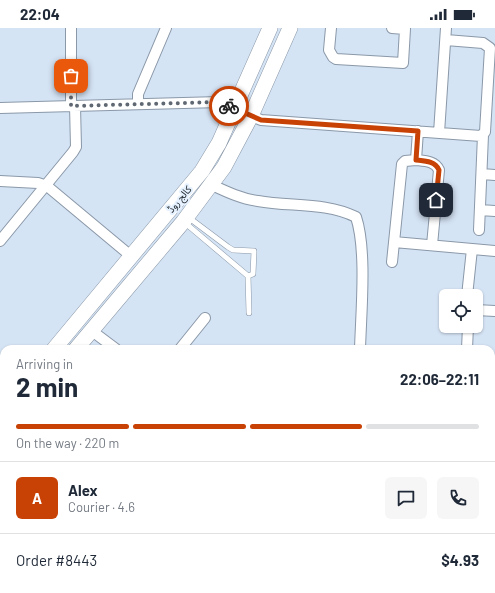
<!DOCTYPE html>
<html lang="en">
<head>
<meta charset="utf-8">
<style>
  :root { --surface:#fff; --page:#f6f6f7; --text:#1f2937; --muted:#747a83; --line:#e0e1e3; --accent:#c84206 }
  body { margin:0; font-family:Barlow,"Noto Sans Arabic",sans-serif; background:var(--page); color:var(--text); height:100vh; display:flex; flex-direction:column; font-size:15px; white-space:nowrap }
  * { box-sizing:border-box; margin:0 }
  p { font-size:13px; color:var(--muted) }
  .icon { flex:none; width:22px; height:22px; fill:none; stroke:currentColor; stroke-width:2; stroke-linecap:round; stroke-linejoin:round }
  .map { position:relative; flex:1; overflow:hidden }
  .side { position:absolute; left:0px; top:317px; width:495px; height:248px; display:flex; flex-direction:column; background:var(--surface); border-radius:12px 12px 0 0; box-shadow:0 1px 3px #0004 }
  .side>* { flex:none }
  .tools { position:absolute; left:439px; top:261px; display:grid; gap:8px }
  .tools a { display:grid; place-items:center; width:44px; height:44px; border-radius:6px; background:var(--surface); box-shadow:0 1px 3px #0004; font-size:20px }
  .pin { position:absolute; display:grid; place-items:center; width:34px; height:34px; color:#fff; margin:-17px; border-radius:8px; box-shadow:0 2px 6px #0006 }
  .courier { position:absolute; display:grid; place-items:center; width:40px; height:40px; margin:-20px; border:3px solid #c84206; border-radius:50%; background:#fff; color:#222; box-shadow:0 1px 5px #0007 }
  .headline em { font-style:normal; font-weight:700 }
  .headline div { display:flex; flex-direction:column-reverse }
  .headline { display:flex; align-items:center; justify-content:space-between; height:68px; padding:0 16px }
  h1 { font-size:26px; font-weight:700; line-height:30px }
  .bar { display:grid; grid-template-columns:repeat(4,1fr); gap:6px 4px; align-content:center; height:48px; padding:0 16px }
  .bar i { height:5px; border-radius:3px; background:var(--line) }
  .bar .on { background:var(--accent) }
  .bar p { grid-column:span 4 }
  .line { display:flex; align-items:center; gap:10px; padding:0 16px; border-top:1px solid var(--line) }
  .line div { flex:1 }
  .round { display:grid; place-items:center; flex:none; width:42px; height:42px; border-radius:6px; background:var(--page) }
  .status { display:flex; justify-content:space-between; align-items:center; height:28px; padding:0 20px; background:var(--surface); direction:ltr }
  .status svg { height:11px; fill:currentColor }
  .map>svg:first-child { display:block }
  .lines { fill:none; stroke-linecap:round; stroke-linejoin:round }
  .lane-casing { stroke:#8a98a8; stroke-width:6 }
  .street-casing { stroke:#8a98a8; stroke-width:12 }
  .secondary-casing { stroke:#8a98a8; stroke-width:16 }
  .lane { stroke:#fff; stroke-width:5 }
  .street { stroke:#fff; stroke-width:10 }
  .secondary { stroke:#fff; stroke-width:15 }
  .done { stroke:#606973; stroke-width:4; stroke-dasharray:0 7.2 }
  .route { stroke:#c84206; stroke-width:5 }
  .labels { text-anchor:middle; stroke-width:4; stroke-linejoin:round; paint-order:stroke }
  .street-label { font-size:10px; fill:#21272d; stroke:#e5f1ff }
</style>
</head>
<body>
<div class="status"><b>22:04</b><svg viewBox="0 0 49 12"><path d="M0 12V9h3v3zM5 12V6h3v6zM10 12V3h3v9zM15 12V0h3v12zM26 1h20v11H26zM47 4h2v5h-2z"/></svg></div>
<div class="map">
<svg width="495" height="565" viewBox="0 0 495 565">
  <rect width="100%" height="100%" fill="#d5e4f5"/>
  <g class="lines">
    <defs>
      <path id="lane" d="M188,189L228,219L233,222L254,223L253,246L248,248
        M184,194L248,248L249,285"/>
      <path id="street" d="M71,0V78
        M331,0L329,22L333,29L336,31L403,35L405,1L392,0
        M138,76V66L166,0
        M0,80L220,74L261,92L481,108L485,104L490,20L483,15L446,12
        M418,103L416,132C425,133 435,133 439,142L432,217
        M439,105L446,0
        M482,146L495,147
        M0,153L38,155L47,158L131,228
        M212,157C227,164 242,171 258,173C291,179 325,174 356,189C367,222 361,285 360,321
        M480,182L495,183
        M479,202L483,107
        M0,213L73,124L76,119L75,78
        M394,214L495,223
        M392,234L402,136L405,133L416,132
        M467,268L472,221
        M476,282L495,283
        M92,303L116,321
        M180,321L205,290
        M467,321L468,298
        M491,340L495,341
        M491,411L495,412
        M491,452H495
        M491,560L495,561
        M345,565L347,561"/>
      <path id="secondary" d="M54,321L202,143L219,115L270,0
        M76,321L183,194L224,139L251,88L290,0
        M0,386L4,381
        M0,414L4,409
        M0,521H4
        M149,561V565"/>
    </defs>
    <!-- lane casing -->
    <use href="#lane" class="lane-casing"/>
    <!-- street casing -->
    <use href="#street" class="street-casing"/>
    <!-- secondary casing -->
    <use href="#secondary" class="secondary-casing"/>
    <!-- lane -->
    <use href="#lane" class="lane"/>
    <!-- street -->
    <use href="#street" class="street"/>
    <!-- secondary -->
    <use href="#secondary" class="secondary"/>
  </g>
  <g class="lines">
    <!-- done -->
    <path class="done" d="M71,48V78L220,74L229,78"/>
    <!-- route -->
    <path class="route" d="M229,78L261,92L418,103L416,132C425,133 435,133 439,142L436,172"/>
  </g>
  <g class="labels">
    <!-- street labels -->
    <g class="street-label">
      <text transform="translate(179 171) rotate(-50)" y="4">کالج روڈ</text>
    </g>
  </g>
</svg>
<div class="tools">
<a><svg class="icon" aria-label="locate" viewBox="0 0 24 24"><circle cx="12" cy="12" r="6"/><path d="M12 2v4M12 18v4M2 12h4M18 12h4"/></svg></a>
</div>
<div class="pin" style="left:71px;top:48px;background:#ea580c"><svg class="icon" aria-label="bag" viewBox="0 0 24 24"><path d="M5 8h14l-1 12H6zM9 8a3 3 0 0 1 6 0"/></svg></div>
<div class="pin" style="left:436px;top:172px;background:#1f2937"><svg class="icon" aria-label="home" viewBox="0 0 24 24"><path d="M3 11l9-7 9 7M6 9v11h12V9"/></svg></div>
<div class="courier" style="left:229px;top:78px"><svg class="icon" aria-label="bike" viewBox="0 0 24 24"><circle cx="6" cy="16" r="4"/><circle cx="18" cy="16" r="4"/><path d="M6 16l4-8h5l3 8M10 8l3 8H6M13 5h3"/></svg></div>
<section class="side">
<div class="headline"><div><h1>2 min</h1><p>Arriving in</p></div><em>22:06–22:11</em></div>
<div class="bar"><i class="on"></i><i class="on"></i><i class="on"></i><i></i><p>On the way · 220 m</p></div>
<div class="line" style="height:72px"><b class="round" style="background:var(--accent);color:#fff">A</b><div><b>Alex</b><p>Courier · 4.6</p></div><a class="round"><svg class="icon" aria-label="chat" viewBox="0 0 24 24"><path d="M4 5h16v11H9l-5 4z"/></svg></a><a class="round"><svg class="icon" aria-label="phone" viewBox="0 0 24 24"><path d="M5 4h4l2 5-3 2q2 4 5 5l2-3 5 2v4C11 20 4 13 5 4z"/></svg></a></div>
<div class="line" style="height:52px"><div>Order #8443</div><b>$4.93</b></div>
</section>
</div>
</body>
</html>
